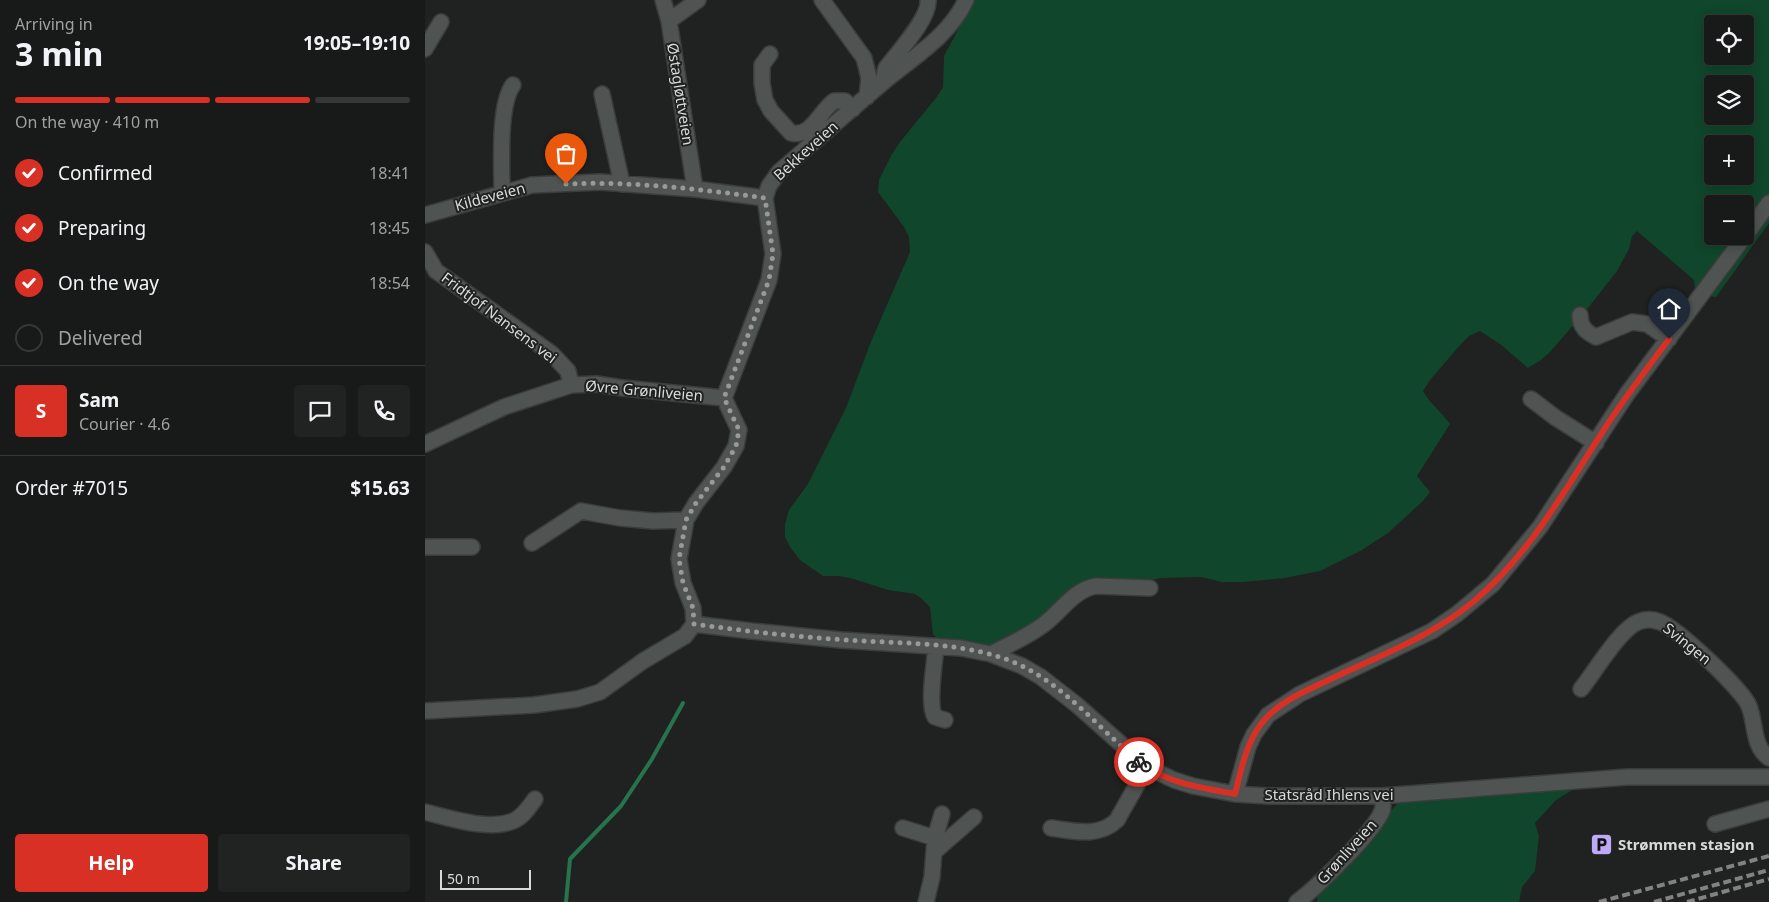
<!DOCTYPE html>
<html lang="en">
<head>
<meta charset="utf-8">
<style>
  :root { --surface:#171a18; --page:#202321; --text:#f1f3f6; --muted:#9ea1a2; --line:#363837; --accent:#d93025 }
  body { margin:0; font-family:"Noto Sans",sans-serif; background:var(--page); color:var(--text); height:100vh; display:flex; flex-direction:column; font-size:19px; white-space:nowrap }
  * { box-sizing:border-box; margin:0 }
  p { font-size:16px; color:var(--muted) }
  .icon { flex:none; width:28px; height:28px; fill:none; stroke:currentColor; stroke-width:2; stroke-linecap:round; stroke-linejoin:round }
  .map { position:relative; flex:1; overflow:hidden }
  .side { display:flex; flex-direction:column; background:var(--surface); width:425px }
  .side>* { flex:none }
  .fabs { position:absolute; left:1279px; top:15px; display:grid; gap:10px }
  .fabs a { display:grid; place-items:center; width:50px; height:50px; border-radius:5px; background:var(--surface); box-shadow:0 2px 12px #0003,0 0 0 1px var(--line); font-size:25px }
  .scale { position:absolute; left:15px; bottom:12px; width:91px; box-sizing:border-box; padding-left:5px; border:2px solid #d8dad9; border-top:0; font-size:14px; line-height:18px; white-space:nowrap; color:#d8dad9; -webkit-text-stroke:4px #1f2220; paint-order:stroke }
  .pin { position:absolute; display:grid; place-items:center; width:42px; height:42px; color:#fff; margin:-51px -21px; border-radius:50% 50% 50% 0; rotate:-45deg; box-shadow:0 0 5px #0007 }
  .pin .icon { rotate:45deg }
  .courier { position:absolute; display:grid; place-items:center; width:50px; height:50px; margin:-25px; border:4px solid #d93025; border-radius:50%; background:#fff; color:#222; box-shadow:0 1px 6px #0007 }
  .head em { font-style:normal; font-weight:700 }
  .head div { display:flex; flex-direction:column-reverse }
  .head { display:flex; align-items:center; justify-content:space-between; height:85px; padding:0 15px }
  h1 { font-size:32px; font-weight:700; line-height:38px }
  .bar { display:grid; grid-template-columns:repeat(4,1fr); gap:8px 5px; align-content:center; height:60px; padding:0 15px }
  .bar i { height:6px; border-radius:4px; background:var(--line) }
  .bar .selected { background:var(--accent) }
  .bar p { grid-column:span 4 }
  .line { display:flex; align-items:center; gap:12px; padding:0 15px; border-top:1px solid var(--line) }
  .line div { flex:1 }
  .round { display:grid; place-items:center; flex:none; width:52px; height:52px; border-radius:5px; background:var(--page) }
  ol { padding:0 15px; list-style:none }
  li { display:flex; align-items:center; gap:15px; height:55px }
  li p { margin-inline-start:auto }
  li .icon { padding:5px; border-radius:50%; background:var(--accent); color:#fff; stroke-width:4 }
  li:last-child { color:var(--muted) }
  li i { width:28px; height:28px; border:2px solid var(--line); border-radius:50% }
  .button { display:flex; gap:10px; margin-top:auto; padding:10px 15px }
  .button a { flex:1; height:58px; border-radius:5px; background:var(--accent); color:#fff; font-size:20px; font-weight:700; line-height:58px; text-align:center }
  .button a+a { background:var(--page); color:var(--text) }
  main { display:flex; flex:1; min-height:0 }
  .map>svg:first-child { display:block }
  .green { fill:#10462c; fill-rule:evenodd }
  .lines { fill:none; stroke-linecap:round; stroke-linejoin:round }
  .stream { stroke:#25744c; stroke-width:4 }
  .minor-casing { stroke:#3b3d3c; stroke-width:18 }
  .minor { stroke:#4f5351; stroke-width:15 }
  .rail { stroke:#818382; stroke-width:4; stroke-dasharray:8 4; stroke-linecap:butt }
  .done { stroke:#979a98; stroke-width:5; stroke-dasharray:0 9 }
  .route { stroke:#d93025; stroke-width:6 }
  .labels { text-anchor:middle; stroke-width:4; stroke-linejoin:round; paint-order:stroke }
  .street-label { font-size:15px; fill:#d8dad9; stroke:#1f2220 }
  .poi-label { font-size:15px; font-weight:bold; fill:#d8dad9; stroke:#1f2220; text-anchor:start }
</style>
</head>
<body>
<main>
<section class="side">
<div class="head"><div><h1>3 min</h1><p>Arriving in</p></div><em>19:05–19:10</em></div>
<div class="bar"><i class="selected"></i><i class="selected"></i><i class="selected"></i><i></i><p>On the way · 410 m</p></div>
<ol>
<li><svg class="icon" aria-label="check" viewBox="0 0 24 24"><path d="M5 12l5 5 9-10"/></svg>Confirmed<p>18:41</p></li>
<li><svg class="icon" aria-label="check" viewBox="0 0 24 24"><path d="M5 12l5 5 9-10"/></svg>Preparing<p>18:45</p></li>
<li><svg class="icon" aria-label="check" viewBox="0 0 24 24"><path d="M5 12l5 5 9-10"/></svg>On the way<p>18:54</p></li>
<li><i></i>Delivered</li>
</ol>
<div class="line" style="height:90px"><b class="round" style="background:var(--accent);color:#fff">S</b><div><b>Sam</b><p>Courier · 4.6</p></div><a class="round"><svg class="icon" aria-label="chat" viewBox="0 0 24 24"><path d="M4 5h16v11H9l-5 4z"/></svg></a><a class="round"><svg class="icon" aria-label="phone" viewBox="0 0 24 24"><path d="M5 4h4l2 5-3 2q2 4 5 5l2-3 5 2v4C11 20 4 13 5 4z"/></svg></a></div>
<div class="line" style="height:65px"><div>Order #7015</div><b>$15.63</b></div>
<div class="button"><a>Help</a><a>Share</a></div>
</section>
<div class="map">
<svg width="1344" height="902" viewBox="0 0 1344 902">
  <rect width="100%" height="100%" fill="#1f2220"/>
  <!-- green -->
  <path class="green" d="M549,0H1344V223L1291,297L1271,294L1269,280L1212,231L1207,236L1204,249L1192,271L1159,313L1124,353L1116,360L1103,368L1075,344L1055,331L1044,336L1035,345L1005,380L998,391C1004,403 1017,412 1025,424L992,476L1005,492L998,501L963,533L937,550L895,571L859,578L818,582H797L776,577L736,578L648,595L572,652L516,642L508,634L505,607L497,599L490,594L463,590L429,579L414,576H398L375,560L365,547L360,537V524L364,510L383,484L421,408L445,344L485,252L484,237L479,227L453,192L454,180L467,154L475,142L511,98L518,87L519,56ZM1288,24H1320V56H1288ZM1288,84H1320V116H1288ZM1288,144H1320V176H1288ZM1288,204H1320V236H1288Z
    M1160,774L1152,787L1131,800L1110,823L1114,836L1110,871L1097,887L1094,902H892L893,887L976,800L1068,779Z"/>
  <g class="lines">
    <!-- stream -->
    <path class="stream" d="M141,902L145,859L196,806L227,759L258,703"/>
    <defs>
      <path id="minor" d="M238,0L244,21L270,189
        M397,0L439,58L444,78L442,97
        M244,21L273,0
        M0,49L16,22
        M345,54L337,65V83L340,100L346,111L366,133C386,138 395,111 409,101H420L428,109
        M460,81L459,77L461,68C473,52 505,18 503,0
        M177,94L197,184
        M77,193C77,168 73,105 88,85
        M0,215L107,185L175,182L270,189L340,198
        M1320,236L1344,203
        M0,252L11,271L126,353L143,371L146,385
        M1155,315C1155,327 1161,332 1171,337L1207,322L1222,324L1244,339
        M1106,399L1131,418L1171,443
        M0,444L79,407L146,385L171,384L198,388L299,398
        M107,543L156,511L195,518L228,521L261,520
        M0,547H47
        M269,624L326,631L416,640L536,648L566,654L597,666L616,677L652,705L722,767L749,780L768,786L810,794L843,796H957L1202,777H1344
        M269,624L268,608L258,583L254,559L261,520L271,503L299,467L311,446L314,430L299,398L344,280L348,254L340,198L344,186L354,172C390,141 425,110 461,80C490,56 525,35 541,0
        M511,646C510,663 502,704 510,717L520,720
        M566,654C583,645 602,637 618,625C636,612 648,590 671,586L725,588
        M1156,689C1169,673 1195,629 1213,622C1220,619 1228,619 1235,622C1252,628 1317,689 1324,706C1331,723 1327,746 1344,758
        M0,711L109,705L152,699L175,692L218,661L260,636L269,624
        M810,794L823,747L829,734L843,715L875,694L1007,631L1032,614L1068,584L1115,527L1202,394L1320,236
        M0,812C25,818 63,831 88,821C98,817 104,807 110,799
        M1290,824L1344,809
        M478,828L510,838L507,877L501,902
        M626,828C648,831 674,838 692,820L722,767
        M510,838L517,814
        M509,852L549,817
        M872,902C891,888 949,832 957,811C959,806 958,801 957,796"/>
    </defs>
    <!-- minor casing -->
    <use href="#minor" class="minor-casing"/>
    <!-- minor -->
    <use href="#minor" class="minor"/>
    <!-- rail -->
    <path class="rail" d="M1174,902L1344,856
      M1229,902L1344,870
      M1262,902L1344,879"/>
  </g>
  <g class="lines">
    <!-- done -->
    <path class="done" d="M141,184C207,181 274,189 340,198L348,254L344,280L299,398L314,430L311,446L299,467L271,503L261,520L254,559L258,583L268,608L269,624C320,631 371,637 423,640C479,644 546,641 597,666C643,689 676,730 714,762"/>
    <!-- route -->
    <path class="route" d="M714,762C740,783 778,788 810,794C816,770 821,744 836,724C854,700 886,689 912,676C959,654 1008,635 1048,602C1105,555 1142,486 1182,425C1202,395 1223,367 1244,339"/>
  </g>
  <!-- icons -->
  <defs>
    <symbol id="parking-square" viewBox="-11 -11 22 22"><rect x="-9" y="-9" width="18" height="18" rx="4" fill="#bda9f5" stroke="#1f2220"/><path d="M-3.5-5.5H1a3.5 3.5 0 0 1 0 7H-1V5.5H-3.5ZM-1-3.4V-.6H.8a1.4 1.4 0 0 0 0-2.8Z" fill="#111"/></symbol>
  </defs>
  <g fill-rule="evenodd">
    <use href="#parking-square" x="1164" y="832" width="25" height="25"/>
  </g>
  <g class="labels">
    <!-- street labels -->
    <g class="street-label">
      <text transform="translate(255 94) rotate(81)" y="5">Østagløttveien</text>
      <text transform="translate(381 151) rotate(-42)" y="5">Bekkeveien</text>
      <text transform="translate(65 197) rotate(-15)" y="5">Kildeveien</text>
      <text transform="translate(74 318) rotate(37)" y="5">Fridtjof Nansens vei</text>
      <text transform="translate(219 391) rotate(5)" y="5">Øvre Grønliveien</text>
      <text transform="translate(1262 644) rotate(39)" y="5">Svingen</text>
      <text x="904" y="800">Statsråd Ihlens vei</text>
      <text transform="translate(922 852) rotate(-48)" y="5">Grønliveien</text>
    </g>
    <!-- poi labels -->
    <g class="poi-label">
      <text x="1193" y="850">Strømmen stasjon</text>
    </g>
  </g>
</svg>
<div class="fabs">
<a><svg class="icon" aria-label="locate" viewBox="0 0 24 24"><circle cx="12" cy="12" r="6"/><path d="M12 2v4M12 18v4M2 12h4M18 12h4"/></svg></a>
<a><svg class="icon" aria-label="layers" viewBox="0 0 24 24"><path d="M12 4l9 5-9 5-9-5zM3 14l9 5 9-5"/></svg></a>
<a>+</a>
<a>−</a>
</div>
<div class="scale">50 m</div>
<div class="pin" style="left:141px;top:184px;background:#ea580c"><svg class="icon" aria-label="bag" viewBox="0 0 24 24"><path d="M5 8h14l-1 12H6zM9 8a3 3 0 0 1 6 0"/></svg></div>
<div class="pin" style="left:1244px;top:339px;background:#1f2937"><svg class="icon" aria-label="home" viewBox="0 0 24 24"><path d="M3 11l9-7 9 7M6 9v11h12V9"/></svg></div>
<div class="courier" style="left:714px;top:762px"><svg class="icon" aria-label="bike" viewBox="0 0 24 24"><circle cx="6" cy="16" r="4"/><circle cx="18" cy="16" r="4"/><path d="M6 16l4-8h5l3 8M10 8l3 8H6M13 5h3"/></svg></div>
</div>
</main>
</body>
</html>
